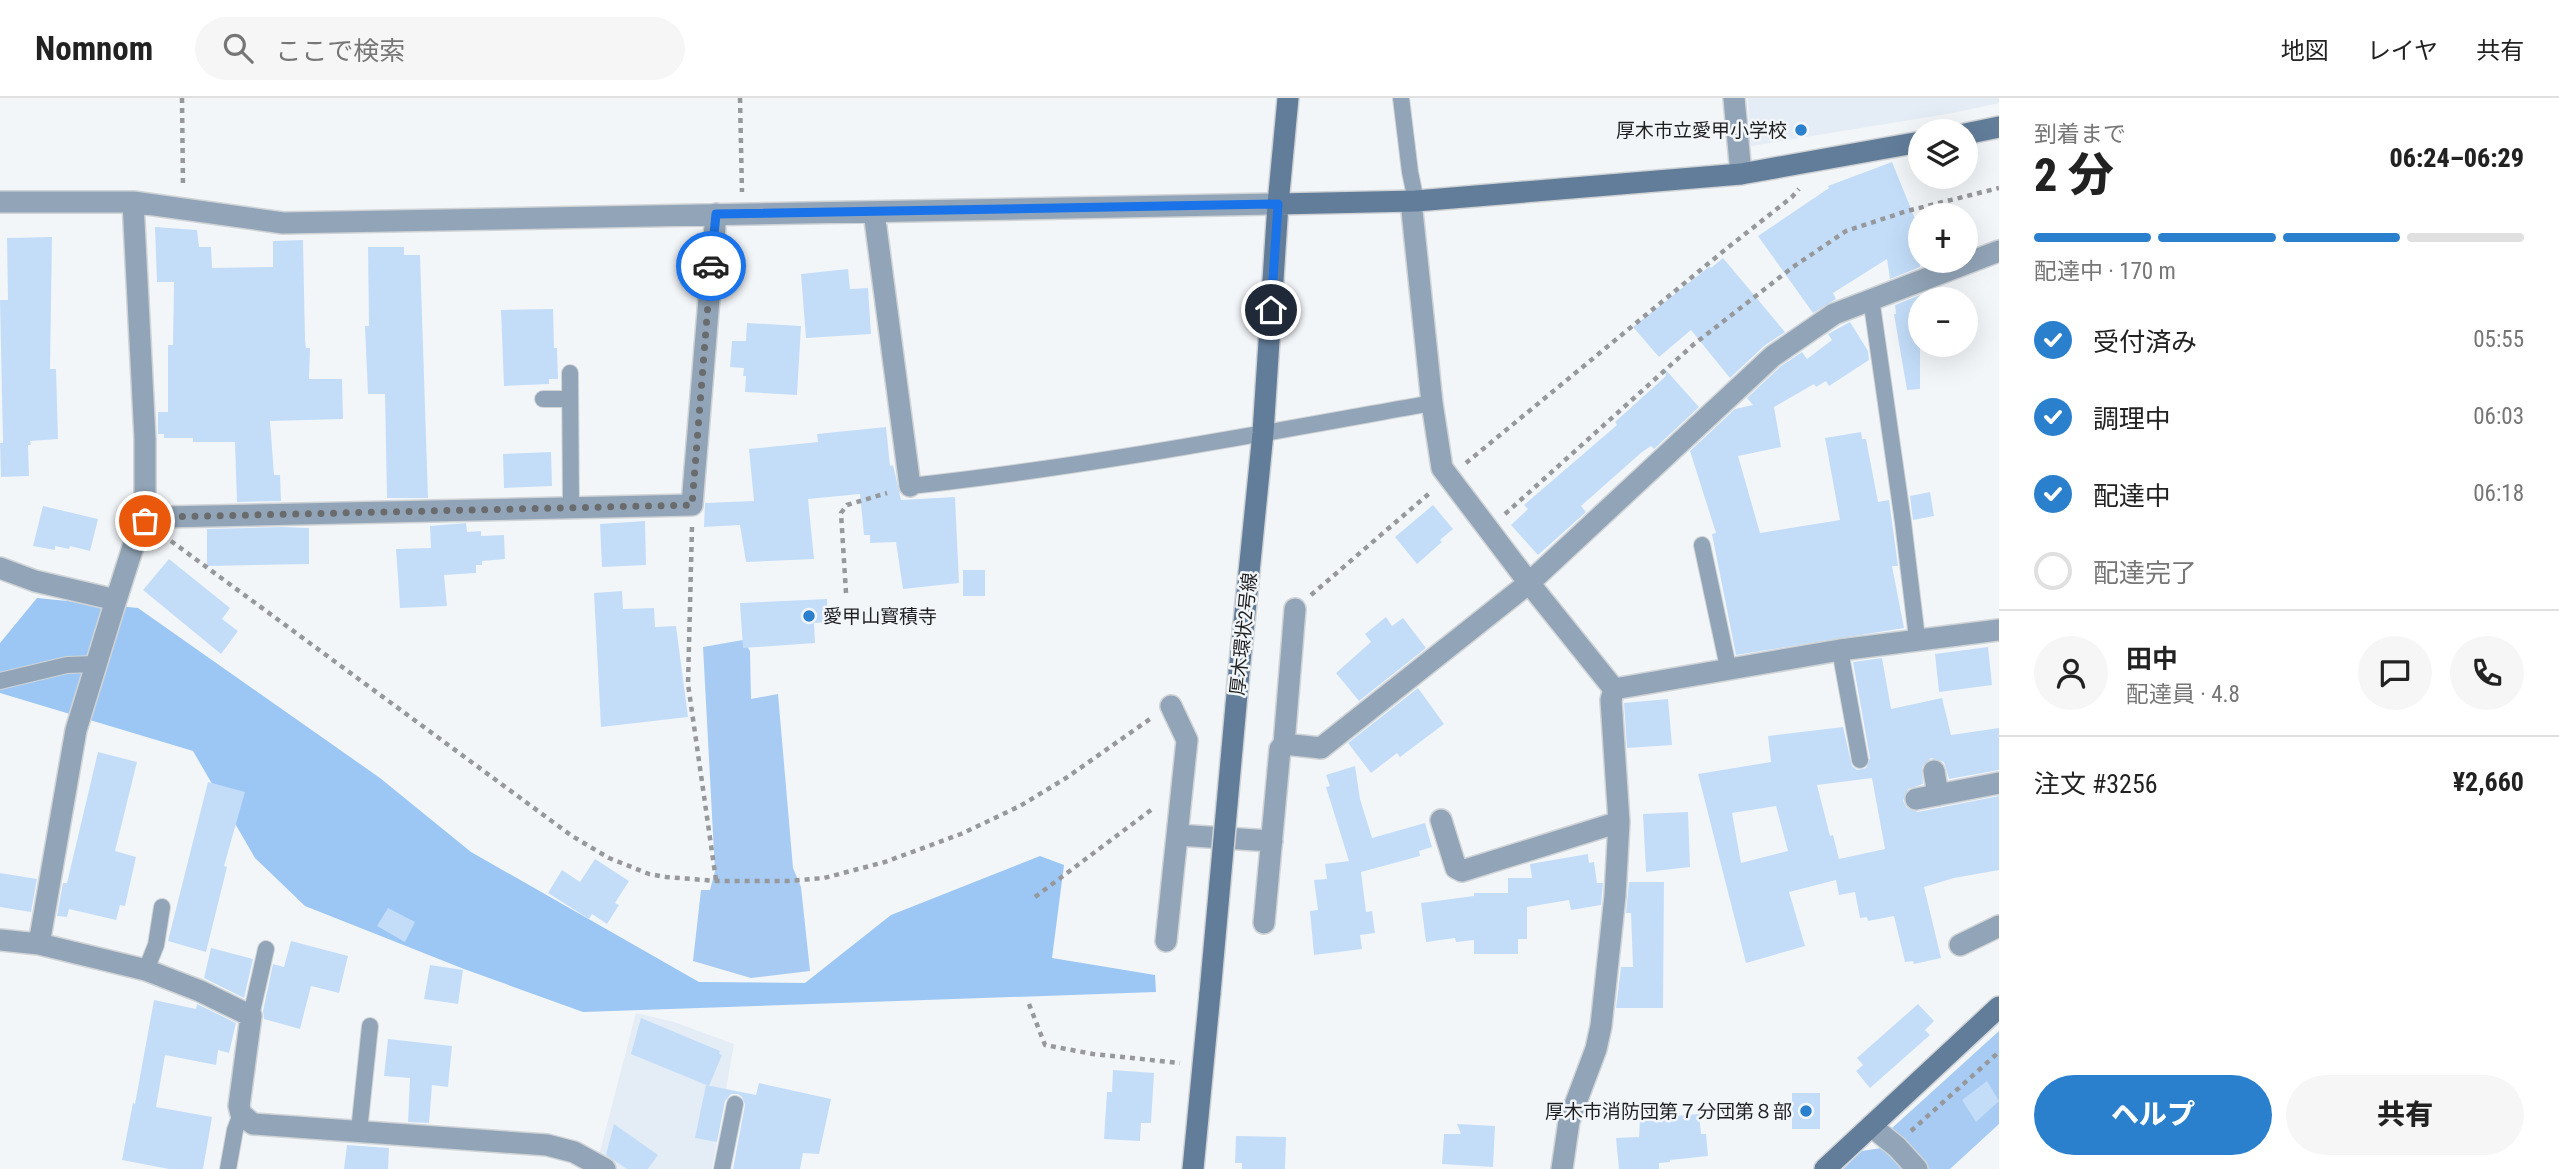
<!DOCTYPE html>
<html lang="ja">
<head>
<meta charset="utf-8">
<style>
  :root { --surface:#fff; --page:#f6f6f6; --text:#222; --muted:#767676; --line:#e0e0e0; --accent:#2b80ce }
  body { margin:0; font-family:"Roboto Condensed","Noto Sans JP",sans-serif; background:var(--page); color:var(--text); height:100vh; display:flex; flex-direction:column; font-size:26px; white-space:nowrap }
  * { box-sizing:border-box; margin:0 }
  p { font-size:23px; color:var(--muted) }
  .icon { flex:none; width:38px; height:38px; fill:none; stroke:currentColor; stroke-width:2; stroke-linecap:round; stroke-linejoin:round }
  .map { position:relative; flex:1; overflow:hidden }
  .panel { display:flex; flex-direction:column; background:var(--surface); width:560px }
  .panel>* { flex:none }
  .controls { position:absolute; left:1908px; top:21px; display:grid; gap:14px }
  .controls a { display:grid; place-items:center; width:70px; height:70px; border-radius:50%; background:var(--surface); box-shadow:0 7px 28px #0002; font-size:35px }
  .pin { position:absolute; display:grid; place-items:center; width:60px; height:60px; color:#fff; margin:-30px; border:4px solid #fff; border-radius:50%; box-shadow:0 2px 7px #0007 }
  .courier { position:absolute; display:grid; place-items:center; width:70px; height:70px; margin:-35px; border:5px solid #1a73e8; border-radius:50%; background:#fff; color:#222; box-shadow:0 2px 9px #0007 }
  .overview em { font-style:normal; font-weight:800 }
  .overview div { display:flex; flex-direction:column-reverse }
  .overview { display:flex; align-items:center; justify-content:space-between; height:119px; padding:0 35px }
  h1 { font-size:46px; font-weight:800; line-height:52px }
  .bar { display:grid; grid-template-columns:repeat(4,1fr); gap:10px 7px; align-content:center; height:84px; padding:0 35px }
  .bar i { height:9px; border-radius:5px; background:var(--line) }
  .bar .current { background:var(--accent) }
  .bar p { grid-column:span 4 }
  .line { display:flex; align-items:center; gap:18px; padding:0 35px; border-top:2px solid var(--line) }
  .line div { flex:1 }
  .round { display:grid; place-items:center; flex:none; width:74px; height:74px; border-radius:37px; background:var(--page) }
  ol { padding:0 35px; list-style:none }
  li { display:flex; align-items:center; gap:21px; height:77px }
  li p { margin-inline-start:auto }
  li .icon { padding:7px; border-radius:50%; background:var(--accent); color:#fff; stroke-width:4 }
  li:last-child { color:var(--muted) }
  li i { width:38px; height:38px; border:4px solid var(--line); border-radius:50% }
  .button { display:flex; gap:14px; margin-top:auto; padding:14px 35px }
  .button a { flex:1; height:80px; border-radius:42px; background:var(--accent); color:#fff; font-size:28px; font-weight:800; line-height:80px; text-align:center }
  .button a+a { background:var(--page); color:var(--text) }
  header { display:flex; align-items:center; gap:42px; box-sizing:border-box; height:98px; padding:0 35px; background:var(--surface); border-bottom:2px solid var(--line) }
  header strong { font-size:33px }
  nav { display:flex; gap:38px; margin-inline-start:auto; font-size:24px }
  .search { width:490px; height:63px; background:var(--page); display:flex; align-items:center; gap:18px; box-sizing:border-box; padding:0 24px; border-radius:38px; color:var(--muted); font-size:26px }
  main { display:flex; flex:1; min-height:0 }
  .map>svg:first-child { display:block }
  .built { fill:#e4ecf5 }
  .green { fill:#a7cbf2 }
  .forest { fill:#9cc7f5 }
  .building { fill:#c3ddf9; fill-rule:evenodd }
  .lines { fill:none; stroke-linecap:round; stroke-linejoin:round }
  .lane-casing { stroke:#d1d4d6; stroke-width:18 }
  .street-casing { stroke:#d1d4d6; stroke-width:24 }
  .secondary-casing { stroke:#d1d4d6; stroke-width:24 }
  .path { stroke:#96989b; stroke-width:4.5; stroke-dasharray:5 5; stroke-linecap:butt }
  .lane { stroke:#92a5b8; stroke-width:16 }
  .street { stroke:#92a5b8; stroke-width:21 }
  .secondary { stroke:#627d9a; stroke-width:21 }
  .secondary-bridge-casing { stroke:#d1d4d6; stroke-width:24; stroke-linecap:butt }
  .secondary-bridge { stroke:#627d9a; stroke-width:21 }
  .done { stroke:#696b6d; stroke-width:7; stroke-dasharray:0 12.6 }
  .route { stroke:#1a73e8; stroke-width:9 }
  .poi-dot { fill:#2b80ce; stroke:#f3f6f9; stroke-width:2.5 }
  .labels { text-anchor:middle; stroke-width:5; stroke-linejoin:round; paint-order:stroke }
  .poi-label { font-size:19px; fill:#1f2021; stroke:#f3f6f9; text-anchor:end }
  .street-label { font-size:19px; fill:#1f2021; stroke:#f3f6f9 }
</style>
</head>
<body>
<header>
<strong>Nomnom</strong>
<div class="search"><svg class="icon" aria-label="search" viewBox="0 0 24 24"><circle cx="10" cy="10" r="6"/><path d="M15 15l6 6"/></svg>ここで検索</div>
<nav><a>地図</a><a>レイヤ</a><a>共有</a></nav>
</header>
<main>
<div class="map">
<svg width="1999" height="1071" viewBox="0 0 1999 1071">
  <rect width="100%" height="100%" fill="#f3f6f9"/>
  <!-- built -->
  <path class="built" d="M1748,0H1999V5L1953,15L1751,48Z
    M636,915L674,924L734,946L712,1071H612L598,1061Z"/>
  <!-- green -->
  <path class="green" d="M743,542L750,553L751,601L778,596L793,770L801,789L810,873L751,880L693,863L701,792H710L715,773L703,549Z
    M1999,933V1026L1950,1071H1925L1915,1058L1902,1071H1843L1862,1053L1887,1049L1896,1041L1891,1031Z"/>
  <!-- forest -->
  <path class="forest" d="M37,500L138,510L380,680L471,754L699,884L805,885L891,817L1040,758L1064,767L1052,860L1155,877L1156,894L583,914L464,871L305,808L255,760L193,653L0,595V545Z"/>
  <!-- building -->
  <path class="building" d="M1892,64L1920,133V169L1890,181L1887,161L1833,195L1836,201L1813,215L1758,138L1829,90L1828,88Z
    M155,129L197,132L199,149H211L212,170L273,169V143L303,142L305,242L306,250H310L309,281H342L343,321L270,323L274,377H280L281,403L237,404L235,344H193V340H164V336H158V314H168V247H173L174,184H157Z
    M52,139L50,271H56L58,341L30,343L31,347H28L29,378L1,379L0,345H3L0,202H8L7,140Z
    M368,149H404V157H420L428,400H387L385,296H368L365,228H369Z
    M1723,160L1785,234L1764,248L1730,280L1691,232L1659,259L1633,229L1710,168L1711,170Z
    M848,171L850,191L868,190L871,236L806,240L801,176Z
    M1920,197V291L1907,292L1894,216H1896L1895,207Z
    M553,211L554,250H557L558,281H549V286L504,288L501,212Z
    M1850,224L1868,253L1869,262L1829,288L1826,283L1816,289L1814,286L1774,309L1781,349L1738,358L1760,435L1840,422L1825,340L1861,334L1862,341H1866L1878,404L1889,402L1898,468H1892L1904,530L1736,557L1712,436L1716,435L1690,353L1735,311L1753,307L1747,300L1781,268L1802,254L1807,261L1832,242L1828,236Z
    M747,225L801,228L797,297L745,294L746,278H743L744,270L730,269L732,243H746Z
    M1664,270L1699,309L1654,351L1651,348L1642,354L1581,408L1586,414L1538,457L1511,427L1528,411L1524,407L1617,327L1615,324L1666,278Z
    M886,329L890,368L893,367L901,402L955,399L959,485L903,491L896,444L870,445V437H864L860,396L808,401L814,461L746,464L740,427L704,429L705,405L754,403L749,351L818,344L817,336Z
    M551,354L552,388L504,390L503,356Z
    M1930,394L1934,418L1913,422L1910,398Z
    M1433,407L1453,431L1440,442L1442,444L1417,466L1395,439Z
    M43,408L98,421L90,453L70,448L69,451L55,448V452L33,448Z
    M645,423L646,467L602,469L600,426Z
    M466,425L467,434L481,433V438L504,437L505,461L482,463V467H476V475L444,477L447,508L400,510L396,451L431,450L430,428Z
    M282,429L309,430V466L207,468V431Z
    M169,461L230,510L222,521L238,533L221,556L143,492Z
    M963,472H985V498H963Z
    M622,493L623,511L654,510L655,529L676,528L688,619L601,629L594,495Z
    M827,501L828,524L814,525L815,545L743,550L740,505Z
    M1386,519L1392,528L1403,520L1426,550L1359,603L1336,575L1371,544L1365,536Z
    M1988,549L1992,587L1939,594L1935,556Z
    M1882,560L1891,611L1942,600L1951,637L1999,630V672L1949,681L1944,664L1931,660L1922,669L1923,686L1908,691L1903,703L1907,710L1918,714L1999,698V772L1954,780L1924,789L1941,860L1914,866L1913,863L1905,864L1894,818L1868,823L1867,819L1860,820L1855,794L1839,797L1836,782L1789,794L1805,848L1746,865L1698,676L1771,664L1768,638L1843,629L1852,668L1857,672L1866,670L1870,660L1853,564ZM1872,680L1885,751L1839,761L1833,737L1830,738L1817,687ZM1776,708L1788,753L1741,765L1732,715Z
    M1418,590L1444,626L1400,659L1397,655L1371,675L1348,645Z
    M1668,601L1672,647L1627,650L1624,605Z
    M98,654L137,664L115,753L136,759L125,808L120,807L116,822L69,811L67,819L57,818L63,785H67Z
    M1355,668L1360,701L1372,740L1425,725L1432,749L1419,753L1420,758L1361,774L1366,814L1372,813L1375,835L1360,837L1362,851L1314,857L1310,813L1318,812L1314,782L1327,781L1325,766L1349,763L1326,689L1330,688L1326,677Z
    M208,684L245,694L224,768L227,769L206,854L168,843Z
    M1688,714L1690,769L1646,774L1643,716Z
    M1588,756L1589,765L1594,764L1597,785H1603L1601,807L1571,812L1569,802L1527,809V841H1518V856H1474V842L1456,844L1455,840L1426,844L1421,805L1474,798V795H1508V780H1532L1530,766Z
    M595,761L629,783L615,805L619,807L607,826L592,816L589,821L548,795L562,772L580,784Z
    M0,775L37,781L31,814L0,809Z
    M1629,784H1664L1663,910H1616L1621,869H1633L1631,815H1626Z
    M388,810L415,824L405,844L377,828Z
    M291,843L348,858L339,895L311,888L300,931L264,921L263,913L273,866L284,869Z
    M211,850L253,861L244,900L204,880Z
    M430,867L463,872L458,906L424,901Z
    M154,902L196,911L197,906L236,925L229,955L218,952L216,967L165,957L156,1009L212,1019L203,1071H169L122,1062L133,1005L135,1006Z
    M1918,906L1934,923L1925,932L1930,937L1870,990L1856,973L1863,967L1857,960Z
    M641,920L720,953L719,956L722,957L709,988L631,956Z
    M388,941L452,948L448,989L432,987L429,1025L408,1024L410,980L384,978Z
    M1113,972L1154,975L1151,1025H1141L1140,1043L1104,1041L1107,994H1112Z
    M1987,983L1999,1003L1976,1024L1962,1002Z
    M759,985L831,1001L819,1056L803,1055L800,1071H733L745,1007L742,999L738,996H731L725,1003L717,1044L695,1040L706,987L756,997Z
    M1792,995H1820V1031H1792Z
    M1699,1016L1701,1036H1706L1708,1058L1670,1062V1064L1659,1065V1071H1619L1616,1040L1639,1039L1640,1021Z
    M614,1026L658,1057L648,1071H627L606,1057Z
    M1457,1026L1495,1028L1493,1069L1442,1066L1444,1036H1461Z
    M1236,1038L1286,1039L1285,1071H1242V1065H1235Z
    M347,1047L389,1050L388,1071H344Z"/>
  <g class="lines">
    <defs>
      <path id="lane" d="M1401,0L1410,74L1416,103
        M1871,200L1903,424L1917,540
        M570,275L571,410
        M543,301H570
        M910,388C1085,369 1259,336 1432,305
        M1702,447L1728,569
        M1840,552L1860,662
        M0,583L67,567L95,566
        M146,872L156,847L162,809
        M251,918L266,851
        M359,1033L370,928
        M228,1071L235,1032L241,1016
        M722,1071L735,1006"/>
      <path id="street" d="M1734,0L1741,76
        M1411,103L1432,305L1442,370L1529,485L1614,591L1840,552L1999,532
        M0,104H133L283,125L1278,106
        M874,114L910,388
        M145,423L164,419L692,407L716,116
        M0,470L35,483L116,502
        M1284,646L1295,511
        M1934,673L1938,697
        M1916,701L1999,685
        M1441,722L1456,770L1462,773L1619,724
        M1177,737L1272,743
        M1264,825L1280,651L1284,646L1321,650L1529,485L1773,258L1834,216L1999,153
        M0,842L39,846L146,872L200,893L251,918L239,1008L241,1016L253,1026L547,1047L574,1054L605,1071
        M1166,843L1187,642L1171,608
        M39,846L76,632L116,502L133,449L145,423V341L133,104
        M1960,847L1999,828
        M1871,1028L1897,1049L1917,1071
        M1562,1071L1569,1023L1596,951L1601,928L1615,798L1619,724L1611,602L1614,591"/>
      <path id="secondary" d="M1965,36L1999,29
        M1278,106L1416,103L1741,76L1920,44
        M1239,574L1263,335L1278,106L1288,0
        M1193,1071L1210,895
        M1825,1071L1999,909"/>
    </defs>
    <!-- lane casing -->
    <use href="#lane" class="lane-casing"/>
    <!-- street casing -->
    <use href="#street" class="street-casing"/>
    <!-- secondary casing -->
    <use href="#secondary" class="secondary-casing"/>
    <!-- path -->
    <path class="path" d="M182,0L183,89
      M740,0L742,94
      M1466,365L1726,151L1792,99L1799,91
      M1505,416L1693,247L1793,169L1846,133L1907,113L1999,90
      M692,429L688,586L716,782
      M171,443L572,738L609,760L649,776L666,779L717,783H788L824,780L885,764L961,736L1020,708L1066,680L1150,621
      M846,495L841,415L847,407L887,395
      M1311,497L1432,393
      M1035,799L1155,709
      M1029,906L1045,947L1093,956L1180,965
      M1911,1033L1999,954"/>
    <!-- lane -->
    <use href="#lane" class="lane"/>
    <!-- street -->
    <use href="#street" class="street"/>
    <!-- secondary -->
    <use href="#secondary" class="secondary"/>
    <defs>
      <path id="secondary-bridge" d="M1210,895L1239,574"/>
    </defs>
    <!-- secondary-bridge casing -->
    <use href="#secondary-bridge" class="secondary-bridge-casing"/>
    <!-- secondary-bridge -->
    <use href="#secondary-bridge" class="secondary-bridge"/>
  </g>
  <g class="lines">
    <!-- done -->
    <path class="done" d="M145,423L164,419L692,407L711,168"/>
    <!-- route -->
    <path class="route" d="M711,168L716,116L1278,106L1271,212"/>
  </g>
  <!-- markers -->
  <g class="poi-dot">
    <circle cx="1801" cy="32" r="7"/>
    <circle cx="809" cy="518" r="7"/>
    <circle cx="1806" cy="1013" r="7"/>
  </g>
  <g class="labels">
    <!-- poi labels -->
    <g class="poi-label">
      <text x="1787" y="39">厚木市立愛甲小学校</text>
      <text x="823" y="525" text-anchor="start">愛甲山寳積寺</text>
      <text x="1792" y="1020">厚木市消防団第７分団第８部</text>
    </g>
    <!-- street labels -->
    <g class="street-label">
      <text transform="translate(1243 536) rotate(-84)" y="7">厚木環状2号線</text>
    </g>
  </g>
</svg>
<div class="controls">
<a><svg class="icon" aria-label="layers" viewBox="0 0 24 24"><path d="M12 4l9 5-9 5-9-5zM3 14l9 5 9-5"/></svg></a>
<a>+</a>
<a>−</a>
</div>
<div class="pin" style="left:145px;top:423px;background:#ea580c"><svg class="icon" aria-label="bag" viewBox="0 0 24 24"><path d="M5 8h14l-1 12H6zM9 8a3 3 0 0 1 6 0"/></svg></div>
<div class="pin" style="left:1271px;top:212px;background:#1f2937"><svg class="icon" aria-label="home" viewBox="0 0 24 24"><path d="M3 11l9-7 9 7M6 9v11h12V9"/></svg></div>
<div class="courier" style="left:711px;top:168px"><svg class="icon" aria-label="car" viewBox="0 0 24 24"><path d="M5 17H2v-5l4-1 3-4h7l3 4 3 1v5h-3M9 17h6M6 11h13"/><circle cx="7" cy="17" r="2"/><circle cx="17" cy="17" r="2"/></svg></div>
</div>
<section class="panel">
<div class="overview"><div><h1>2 分</h1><p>到着まで</p></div><em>06:24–06:29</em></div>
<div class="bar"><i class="current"></i><i class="current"></i><i class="current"></i><i></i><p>配達中 · 170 m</p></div>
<ol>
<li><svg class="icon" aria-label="check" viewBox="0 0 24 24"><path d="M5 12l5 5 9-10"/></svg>受付済み<p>05:55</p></li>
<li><svg class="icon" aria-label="check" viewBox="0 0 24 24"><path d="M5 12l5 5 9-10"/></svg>調理中<p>06:03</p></li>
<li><svg class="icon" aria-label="check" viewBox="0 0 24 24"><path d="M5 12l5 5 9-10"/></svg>配達中<p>06:18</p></li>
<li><i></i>配達完了</li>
</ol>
<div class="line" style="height:126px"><a class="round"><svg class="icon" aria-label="person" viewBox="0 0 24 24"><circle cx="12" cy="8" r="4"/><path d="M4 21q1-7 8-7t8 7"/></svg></a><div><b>田中</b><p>配達員 · 4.8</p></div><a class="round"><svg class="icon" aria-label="chat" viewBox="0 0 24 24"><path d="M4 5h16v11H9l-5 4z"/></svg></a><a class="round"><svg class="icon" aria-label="phone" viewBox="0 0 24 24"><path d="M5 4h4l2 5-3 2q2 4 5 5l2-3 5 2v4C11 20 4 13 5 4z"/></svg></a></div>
<div class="line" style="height:91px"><div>注文 #3256</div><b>¥2,660</b></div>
<div class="button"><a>ヘルプ</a><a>共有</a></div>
</section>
</main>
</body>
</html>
